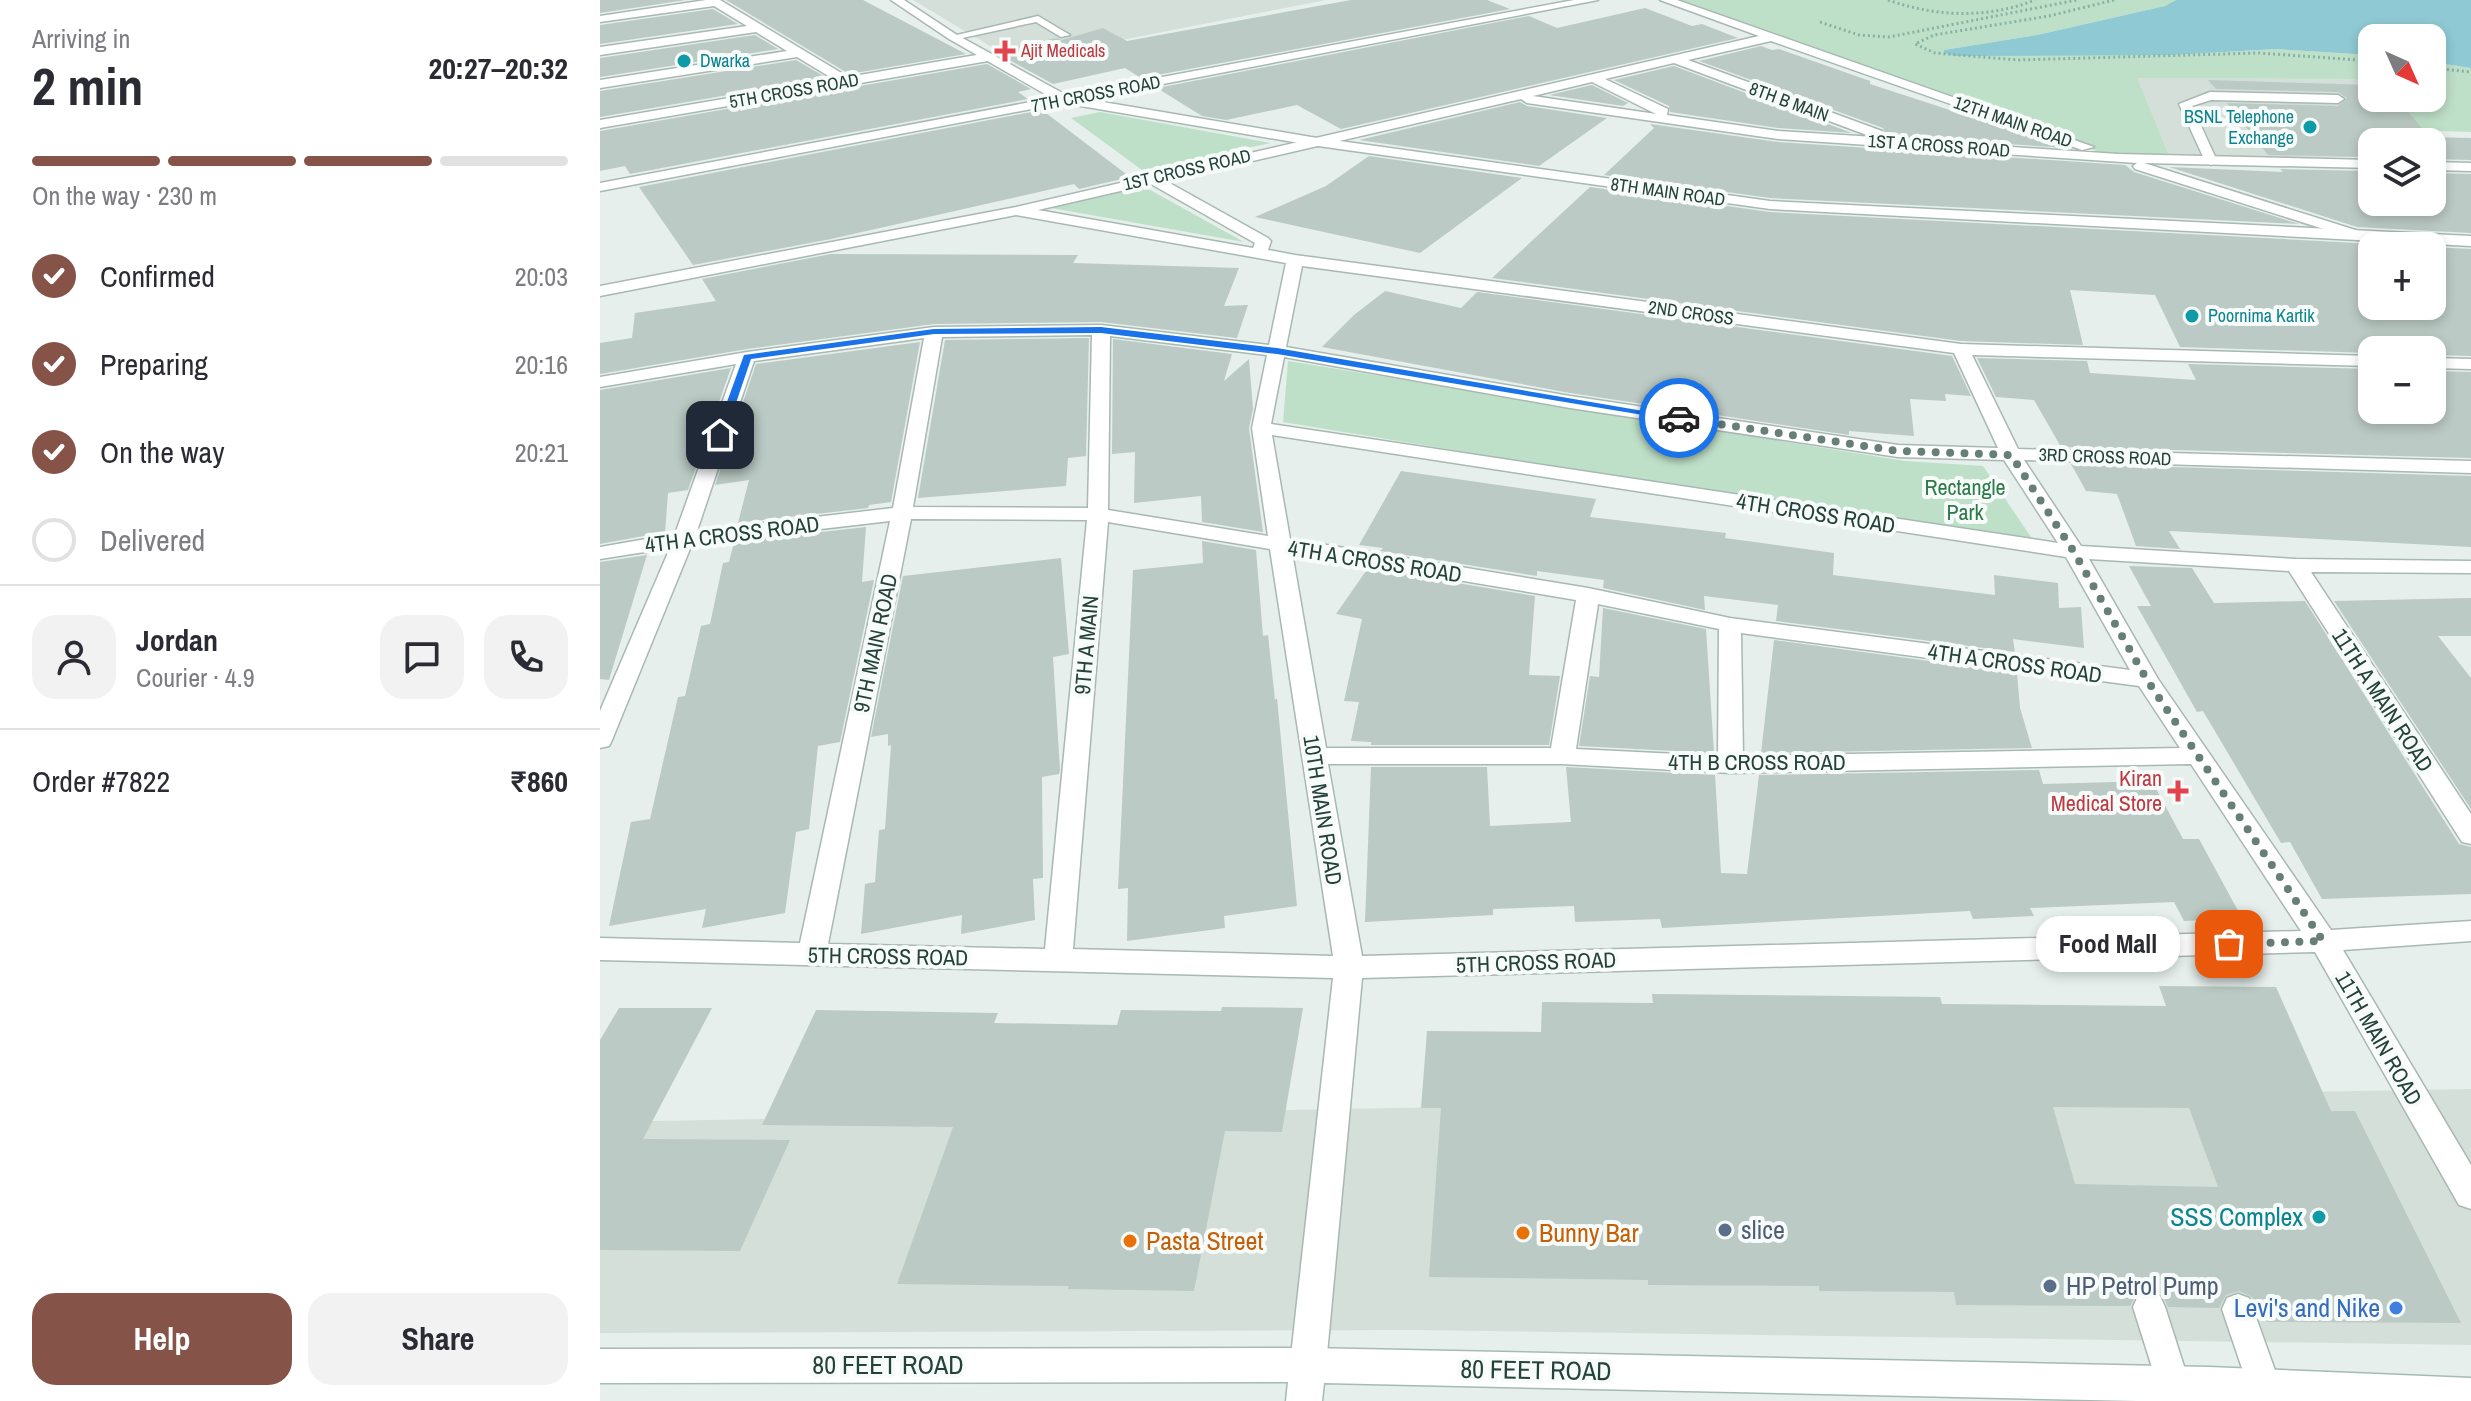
<!DOCTYPE html>
<html lang="en">
<head>
<meta charset="utf-8">
<style>
  :root { --surface:#fff; --page:#f2f2f3; --text:#2b2b33; --muted:#7c7c81; --line:#e1e1e2; --accent:#855347 }
  body { margin:0; font-family:"Archivo Narrow",sans-serif; background:var(--page); color:var(--text); height:100vh; display:flex; flex-direction:column; font-size:30px; white-space:nowrap }
  * { box-sizing:border-box; margin:0 }
  p { font-size:26px; color:var(--muted) }
  .icon { flex:none; width:44px; height:44px; fill:none; stroke:currentColor; stroke-width:2; stroke-linecap:round; stroke-linejoin:round }
  .map { position:relative; flex:1; overflow:hidden }
  .sheet { display:flex; flex-direction:column; background:var(--surface); width:600px }
  .sheet>* { flex:none }
  .needle { width:52px; rotate:135deg }
  .buttons { position:absolute; left:1758px; top:24px; display:grid; gap:16px }
  .buttons a { display:grid; place-items:center; width:88px; height:88px; border-radius:16px; background:var(--surface); box-shadow:0 4px 12px #0003; font-size:40px }
  .pin { position:absolute; display:grid; place-items:center; width:68px; height:68px; color:#fff; margin:-34px; border-radius:16px; box-shadow:0 4px 12px #0006 }
  .courier { position:absolute; display:grid; place-items:center; width:80px; height:80px; margin:-40px; border:6px solid #1a73e8; border-radius:50%; background:#fff; color:#222; box-shadow:0 2px 10px #0007 }
  .bubble { position:absolute; height:56px; border-radius:24px; background:var(--surface); box-shadow:0 4px 12px #0003; font-size:26px; font-weight:700; line-height:56px; text-align:center }
  .summary em { font-style:normal; font-weight:700 }
  .summary div { display:flex; flex-direction:column-reverse }
  .summary { display:flex; align-items:center; justify-content:space-between; height:136px; padding:0 32px }
  h1 { font-size:52px; font-weight:700; line-height:60px }
  .bar { display:grid; grid-template-columns:repeat(4,1fr); gap:12px 8px; align-content:center; height:96px; padding:0 32px }
  .bar i { height:10px; border-radius:6px; background:var(--line) }
  .bar .current { background:var(--accent) }
  .bar p { grid-column:span 4 }
  .line { display:flex; align-items:center; gap:20px; padding:0 32px; border-top:2px solid var(--line) }
  .line div { flex:1 }
  .round { display:grid; place-items:center; flex:none; width:84px; height:84px; border-radius:24px; background:var(--page) }
  ol { padding:0 32px; list-style:none }
  li { display:flex; align-items:center; gap:24px; height:88px }
  li p { margin-inline-start:auto }
  li .icon { padding:8px; border-radius:50%; background:var(--accent); color:#fff; stroke-width:4 }
  li:last-child { color:var(--muted) }
  li i { width:44px; height:44px; border:4px solid var(--line); border-radius:50% }
  .button { display:flex; gap:16px; margin-top:auto; padding:16px 32px }
  .button a { flex:1; height:92px; border-radius:24px; background:var(--accent); color:#fff; font-size:32px; font-weight:700; line-height:92px; text-align:center }
  .button a+a { background:var(--page); color:var(--text) }
  main { display:flex; flex:1; min-height:0 }
  .map>svg:first-child { display:block }
  .built { fill:#d4dfda }
  .green { fill:#bfe0c8 }
  .water { fill:#8ec9d4 }
  .building { fill:#bbcac4; fill-rule:evenodd }
  .lines { fill:none; stroke-linecap:round; stroke-linejoin:round }
  .service-casing { stroke:#a8b8b2; stroke-width:3 }
  .minor-casing { stroke:#a8b8b2; stroke-width:3 }
  .tertiary-casing { stroke:#a8b8b2; stroke-width:3 }
  .secondary-casing { stroke:#a4bbb3; stroke-width:3 }
  .path { stroke:#86b3a5; stroke-width:3; stroke-dasharray:2 3; stroke-linecap:butt }
  .service { fill:#fff; fill-rule:evenodd }
  .minor { fill:#fff; fill-rule:evenodd }
  .tertiary { fill:#fff; fill-rule:evenodd }
  .secondary { fill:#fff; fill-rule:evenodd }
  .route { fill:#1a73e8 }
  .done { stroke:#687f78; stroke-width:8; stroke-dasharray:0 14.4 }
  .health-dot { fill:#e0444e; stroke:#f7fbf9; stroke-width:3 }
  .culture-dot { fill:#0f9aa8; stroke:#f7fbf9; stroke-width:3 }
  .service-dot { fill:#5c6f8a; stroke:#f7fbf9; stroke-width:3 }
  .food-dot { fill:#e8710a; stroke:#f7fbf9; stroke-width:3 }
  .shop-dot { fill:#3f7fe0; stroke:#f7fbf9; stroke-width:3 }
  .labels { text-anchor:middle; stroke-width:8; stroke-linejoin:round; paint-order:stroke }
  .far-health-label { font-size:18px; fill:#be3a42; stroke:#f7fbf9; text-anchor:start }
  .far-culture-label { font-size:18px; fill:#0d838f; stroke:#f7fbf9; text-anchor:start }
  .far-street-label { font-size:18px; fill:#24423a; stroke:#f7fbf9 }
  .park-label { font-size:22px; fill:#2d7a4b; stroke:#f7fbf9 }
  .street-label { font-size:22px; fill:#24423a; stroke:#f7fbf9 }
  .health-label { font-size:22px; fill:#be3a42; stroke:#f7fbf9; text-anchor:end }
  .near-culture-label { font-size:26px; fill:#0d838f; stroke:#f7fbf9; text-anchor:end }
  .near-service-label { font-size:26px; fill:#4e5e75; stroke:#f7fbf9; text-anchor:start }
  .near-food-label { font-size:26px; fill:#c56008; stroke:#f7fbf9; text-anchor:start }
  .near-shop-label { font-size:26px; fill:#366cbe; stroke:#f7fbf9; text-anchor:end }
  .near-street-label { font-size:26px; fill:#24423a; stroke:#f7fbf9 }
</style>
</head>
<body>
<main>
<section class="sheet">
<div class="summary"><div><h1>2 min</h1><p>Arriving in</p></div><em>20:27–20:32</em></div>
<div class="bar"><i class="current"></i><i class="current"></i><i class="current"></i><i></i><p>On the way · 230 m</p></div>
<ol>
<li><svg class="icon" aria-label="check" viewBox="0 0 24 24"><path d="M5 12l5 5 9-10"/></svg>Confirmed<p>20:03</p></li>
<li><svg class="icon" aria-label="check" viewBox="0 0 24 24"><path d="M5 12l5 5 9-10"/></svg>Preparing<p>20:16</p></li>
<li><svg class="icon" aria-label="check" viewBox="0 0 24 24"><path d="M5 12l5 5 9-10"/></svg>On the way<p>20:21</p></li>
<li><i></i>Delivered</li>
</ol>
<div class="line" style="height:144px"><a class="round"><svg class="icon" aria-label="person" viewBox="0 0 24 24"><circle cx="12" cy="8" r="4"/><path d="M4 21q1-7 8-7t8 7"/></svg></a><div><b>Jordan</b><p>Courier · 4.9</p></div><a class="round"><svg class="icon" aria-label="chat" viewBox="0 0 24 24"><path d="M4 5h16v11H9l-5 4z"/></svg></a><a class="round"><svg class="icon" aria-label="phone" viewBox="0 0 24 24"><path d="M5 4h4l2 5-3 2q2 4 5 5l2-3 5 2v4C11 20 4 13 5 4z"/></svg></a></div>
<div class="line" style="height:104px"><div>Order #7822</div><b>₹860</b></div>
<div class="button"><a>Help</a><a>Share</a></div>
</section>
<div class="map">
<svg width="1871" height="1401" viewBox="0 0 1871 1401">
  <rect width="100%" height="100%" fill="#e6efeb"/>
  <!-- built -->
  <path class="built" d="M313,0H726L415,61Z
    M1536,78L1772,79V98H1802L1806,130L1772,142V157L1570,158Z
    M1871,1089V1345L814,1330L0,1333V1122Z"/>
  <!-- green -->
  <path class="green" d="M1062,0H1576L1565,6L1437,35L1344,50L1572,55L1676,49L1772,55V79L1537,78L1570,158L1511,156Z
    M1832,62L1871,68V132L1806,130L1802,98H1832Z
    M500,112L671,143L542,170L471,118Z
    M543,186L644,242L451,208Z
    M688,361L1305,461L1383,466L1437,546L683,422Z"/>
  <!-- water -->
  <path class="water" d="M1576,0H1871V68L1832,62V38H1772V55L1676,49L1572,55L1356,56L1344,53V50L1437,35L1565,6Z"/>
  <!-- building -->
  <path class="building" d="M0,0H86L0,13Z
    M126,0H263L366,54L249,74Z
    M751,0H887L910,9L541,78L525,68L453,84L393,51L457,38L462,40L503,28L527,41Z
    M1045,8L1092,26L1102,24L1138,38L741,129L697,105L626,120L602,116L557,88L929,16L957,28Z
    M113,9L138,24L0,44V25Z
    M155,35L178,49L0,77V58Z
    M1161,46L1172,50L1179,49L1270,81V84L1466,148L1286,136L1283,128L1099,61Z
    M196,60L227,78L0,117V91Z
    M387,64L431,89L418,92L428,99L30,174L25,166L0,171V131Z
    M1074,66L1252,133L1178,128L1070,112L1069,106L1014,80Z
    M1608,80L1772,85V98H1797L1829,137L1871,138V160L1832,159V142H1772V157L1668,155L1627,103L1738,106L1747,98L1738,92L1616,89Z
    M992,85L1028,103L1023,106L949,95Z
    M920,102L927,106L1007,118L939,166L759,140Z
    M442,110L530,177L479,189L474,184L231,239L93,265L39,187Z
    M1050,124L1178,142L1525,165L1534,172L1699,224L1170,198L1004,175L1054,128Z
    M769,156L922,178L820,253L655,217L726,186Z
    M1569,167L1683,172L1680,169L1772,171V202H1832V173L1871,174V233L1757,227Z
    M990,187L1170,212L1814,246H1772V306H1832V247L1871,249V356L1832,355V350H1772V353L1580,347L1555,295L1470,290L1483,345L1361,341L892,278Z
    M231,254L478,255L473,263L639,268L624,306L648,305L637,338L501,322L334,324L147,349L0,374V343L32,338L35,313L116,301L102,279Z
    M785,291L861,308L877,292L1352,356L1371,396L1345,394L1346,401L1310,399L1314,436L1249,431V435L970,393L722,347L754,315Z
    M489,338L486,456L468,458L466,486L318,498L345,340Z
    M513,339L632,354L624,381L649,359L653,409L649,428L663,532L602,522L601,496L534,503L535,452L512,454Z
    M320,342L291,502L269,505L268,508L138,523L149,480L115,485L156,364Z
    M1377,358L1487,361L1490,373L1596,380L1588,364L1772,369V410H1832V371L1871,372V458L1461,447L1434,400L1396,397Z
    M131,368L88,490L68,493L65,532L0,544V390Z
    M1471,464L1871,476V547L1569,531L1580,549L1536,546L1517,494L1486,491Z
    M801,471L996,499L990,517L1126,533L1125,538L1234,553L1233,575L1395,595L1394,575L1458,583L1459,608L1481,607L1484,648L1413,639L1415,652L1176,621L1178,605L1104,596L1105,610L1003,588L1004,580L937,571V576L780,551L783,548L759,545Z
    M266,527L262,582L274,580L240,742L218,746L209,829L196,832L185,913L102,928L106,909L9,926L31,822L50,819L78,697L85,696L101,626L110,624L123,563L129,562L134,542Z
    M602,541L656,550L663,636L668,635L675,700L677,698L697,906L624,916L625,928L527,941L528,888L518,889L533,570L603,563Z
    M47,555L9,680L0,679V562Z
    M461,558L469,654L453,657L460,770L459,774L442,777L443,878L433,879L435,920L361,934L362,915L261,934L265,884L275,882L279,830L285,829L291,745L288,746V734L271,737L303,576Z
    M1529,566L1592,568L1614,603L1705,601L1859,844L1871,847V894L1722,899L1690,842L1681,843L1603,711L1597,712L1537,606H1551Z
    M768,568L935,596L929,675L960,676L949,745H771V742L751,741L759,702L744,701L762,619L736,614Z
    M1871,598V636H1838L1871,678V809L1734,601Z
    M1003,608L1106,629L1114,753L979,746L990,676L999,677Z
    M1174,640L1417,673L1420,708L1432,748L1161,753Z
    M771,767H887L890,826L971,822L966,767L1115,775L1121,873L1147,874L1159,775L1439,770L1443,784L1552,781L1583,839H1599L1642,918L1584,921L1574,902L1430,908L1434,916L1373,919L1370,911L1062,928L1060,919L975,922L974,906L893,909V915L765,922Z
    M1559,986L1676,987L1731,1111H1755L1861,1323L1667,1322L1662,1308H1656L1652,1297L1639,1291L1626,1295L1619,1308L1568,1307L1563,1295L1550,1289L1537,1293L1530,1306L1356,1305L1354,1292L1219,1291V1286L1048,1285V1280L829,1277L841,1108H821L827,1031L941,1032L942,1002L1053,1003L1052,994L1340,997L1342,1004L1566,1006ZM1453,1107L1589,1108L1618,1187L1475,1184Z
    M622,1007L703,1008L682,1132L625,1131L594,1291L468,1289L469,1286L297,1284L353,1127L162,1125L216,1010L398,1013L394,1023L517,1025L521,1010L621,1011Z
    M19,1008H112L43,1139L190,1140L140,1251L0,1250V1040Z"/>
  <g class="lines">
    <defs>
      <path id="service" d="M438,16L470,35L461,37L436,22L353,40L348,37Z
        M1610,92L1738,95L1744,99L1738,103L1611,100L1592,106L1617,161L1611,165L1605,161L1579,104Z
        M1549,1292L1560,1296L1565,1307L1590,1385L1585,1396L1573,1401L1561,1396L1533,1307L1538,1296Z
        M1638,1294L1649,1298L1681,1387L1676,1398L1670,1401L1652,1398L1622,1309L1627,1298Z"/>
      <path id="minor" d="M106,0H120L248,77L388,53L394,57L388,61L0,128V120L235,80L197,57L0,88V80L187,51L156,32L0,55V47L147,26L114,6L0,22V16Z
        M1060,0H1077L1494,147L1482,150L1171,41L1088,60L1282,131L1284,134L1278,138L1518,154L1772,160V168L1544,163L1768,234L1771,237L1768,240H1758L1535,169L1533,166L1537,163L1178,139L927,103L921,99L566,181L668,238L671,241L668,250L695,255L1361,344L1772,356V366L1372,355L1418,449L1871,461V473L1424,460L1481,546L1696,559L1871,561V573L1711,572L1871,814V844L1862,842L1689,571L1489,559L1558,679L1731,930L1871,921V941L1743,950L1871,1165V1209L1859,1205L1715,952L762,978L726,1365L721,1377L708,1382L695,1377L690,1365L733,978L0,960V938L200,943L290,521L92,544L12,740L9,746L0,748V711L70,548L0,559V547L75,534L136,364L0,387V377L147,352L334,327L501,325L669,345L686,263L416,215L0,296V286L416,207L1159,36ZM1074,63L1272,137H1275L1178,131L1067,115L1068,109L1005,79ZM992,82L1056,114L933,96ZM551,184L655,243L653,248L438,210ZM702,266L1354,353L1398,448L1298,445L970,396L686,347ZM492,335L488,508L313,507L342,337ZM510,336L667,355L652,428L668,536L508,510ZM324,338L293,508L97,531L154,361ZM684,357L970,408L1298,457L1404,460L1458,543L671,424ZM672,435L1466,557L1530,670L1130,618L988,588L690,539ZM311,519L487,520L445,949L228,944ZM508,522L670,549L733,956L473,949ZM692,552L976,600L951,748H726ZM998,604L1119,629L1118,756L976,749ZM1141,633L1539,686L1580,748L1143,756ZM728,764H962L1131,773L1591,764L1701,931L762,956Z
        M1832,162L1871,163V171L1832,170Z
        M1832,358L1871,359V369L1832,368Z"/>
      <path id="tertiary" d="M291,0H304L357,35L466,95L974,0H998L485,99L711,137L1170,201L1871,236V246L1170,209L711,145L463,103L0,191V183L452,98L349,39Z"/>
      <path id="secondary" d="M708,1348L1609,1367L1871,1378V1401H1537L724,1383L722,1401H686L688,1382L0,1383V1349Z"/>
    </defs>
    <!-- service casing -->
    <use href="#service" class="service-casing"/>
    <!-- minor casing -->
    <use href="#minor" class="minor-casing"/>
    <!-- tertiary casing -->
    <use href="#tertiary" class="tertiary-casing"/>
    <!-- secondary casing -->
    <use href="#secondary" class="secondary-casing"/>
    <!-- path -->
    <path class="path" d="M1288,0C1337,17 1387,19 1435,0
      M1514,0L1449,16L1334,35L1315,44L1335,53L1418,60L1659,53L1772,61
      M1220,22L1259,35L1289,37L1477,0
      M1832,68L1871,72"/>
    <!-- service -->
    <use href="#service" class="service"/>
    <!-- minor -->
    <use href="#minor" class="minor"/>
    <!-- tertiary -->
    <use href="#tertiary" class="tertiary"/>
    <!-- secondary -->
    <use href="#secondary" class="secondary"/>
  </g>
  <!-- route -->
  <path class="route" d="M501,327L677,348L1084,418L1079,421L677,354L501,333L334,334L151,359L125,435L120,438L115,435L144,355L334,329Z"/>
  <g class="lines">
    <!-- done -->
    <path class="done" d="M1079,418L1298,451L1411,455L1474,552L1547,680L1723,941L1629,944"/>
  </g>
  <!-- markers -->
  <g class="health-dot">
    <path d="M401 39h8v8h8v8h-8v8h-8v-8h-8v-8h8z"/>
    <path d="M1574 779h8v8h8v8h-8v8h-8v-8h-8v-8h8z"/>
  </g>
  <g class="culture-dot">
    <circle cx="84" cy="61" r="8"/>
    <circle cx="1710" cy="127" r="8"/>
    <circle cx="1592" cy="316" r="8"/>
    <circle cx="1719" cy="1217" r="8"/>
  </g>
  <g class="service-dot">
    <circle cx="1125" cy="1230" r="8"/>
    <circle cx="1450" cy="1286" r="8"/>
  </g>
  <g class="food-dot">
    <circle cx="923" cy="1233" r="8"/>
    <circle cx="530" cy="1241" r="8"/>
  </g>
  <circle class="shop-dot" cx="1796" cy="1308" r="8"/>
  <g class="labels">
    <!-- far-health labels -->
    <g class="far-health-label">
      <text x="421" y="57">Ajit Medicals</text>
    </g>
    <!-- far-culture labels -->
    <g class="far-culture-label">
      <text x="100" y="67">Dwarka</text>
      <text x="1694" y="123" text-anchor="end">BSNL Telephone<tspan x="1694" dy="21">Exchange</tspan></text>
      <text x="1608" y="322">Poornima Kartik</text>
    </g>
    <!-- far-street labels -->
    <g class="far-street-label">
      <text transform="translate(194 91) rotate(-10)" y="6">5TH CROSS ROAD</text>
      <text transform="translate(496 94) rotate(-11)" y="6">7TH CROSS ROAD</text>
      <text transform="translate(1189 102) rotate(20)" y="6">8TH B MAIN</text>
      <text transform="translate(1413 122) rotate(19)" y="6">12TH MAIN ROAD</text>
      <text transform="translate(1339 146) rotate(4)" y="6">1ST A CROSS ROAD</text>
      <text transform="translate(587 170) rotate(-13)" y="6">1ST CROSS ROAD</text>
      <text transform="translate(1068 192) rotate(8)" y="6">8TH MAIN ROAD</text>
      <text transform="translate(1091 313) rotate(8)" y="6">2ND CROSS</text>
      <text transform="translate(1505 457) rotate(2)" y="6">3RD CROSS ROAD</text>
    </g>
    <!-- park labels -->
    <g class="park-label">
      <text x="1365" y="495">Rectangle<tspan x="1365" dy="25">Park</tspan></text>
    </g>
    <!-- street labels -->
    <g class="street-label">
      <text transform="translate(1216 513) rotate(9)" y="8">4TH CROSS ROAD</text>
      <text transform="translate(132 534) rotate(-7)" y="8">4TH A CROSS ROAD</text>
      <text transform="translate(775 561) rotate(9)" y="8">4TH A CROSS ROAD</text>
      <text transform="translate(275 643) rotate(-78)" y="8">9TH MAIN ROAD</text>
      <text transform="translate(486 645) rotate(-85)" y="8">9TH A MAIN</text>
      <text transform="translate(1415 663) rotate(8)" y="8">4TH A CROSS ROAD</text>
      <text transform="translate(1783 700) rotate(57)" y="8">11TH A MAIN ROAD</text>
      <text x="1157" y="770">4TH B CROSS ROAD</text>
      <text transform="translate(723 810) rotate(81)" y="8">10TH MAIN ROAD</text>
      <text transform="translate(288 956) rotate(1)" y="8">5TH CROSS ROAD</text>
      <text transform="translate(936 962) rotate(-2)" y="8">5TH CROSS ROAD</text>
      <text transform="translate(1779 1038) rotate(60)" y="8">11TH MAIN ROAD</text>
    </g>
    <!-- health labels -->
    <g class="health-label">
      <text x="1562" y="786">Kiran<tspan x="1562" dy="25">Medical Store</tspan></text>
    </g>
    <!-- near-culture labels -->
    <g class="near-culture-label">
      <text x="1703" y="1226">SSS Complex</text>
    </g>
    <!-- near-service labels -->
    <g class="near-service-label">
      <text x="1141" y="1239">slice</text>
      <text x="1466" y="1295">HP Petrol Pump</text>
    </g>
    <!-- near-food labels -->
    <g class="near-food-label">
      <text x="939" y="1242">Bunny Bar</text>
      <text x="546" y="1250">Pasta Street</text>
    </g>
    <!-- near-shop labels -->
    <g class="near-shop-label">
      <text x="1780" y="1317">Levi's and Nike</text>
    </g>
    <!-- near-street labels -->
    <g class="near-street-label">
      <text x="288" y="1374">80 FEET ROAD</text>
      <text transform="translate(936 1370) rotate(1)" y="9">80 FEET ROAD</text>
    </g>
  </g>
</svg>
<div class="buttons">
<a><svg class="needle" viewBox="-14 -14 28 28"><path d="M0-13l5 13h-10z" fill="#e53935"/><path d="M0 13l5-13h-10z" fill="#7c7c81"/></svg></a>
<a><svg class="icon" aria-label="layers" viewBox="0 0 24 24"><path d="M12 4l9 5-9 5-9-5zM3 14l9 5 9-5"/></svg></a>
<a>+</a>
<a>−</a>
</div>
<div class="pin" style="left:1629px;top:944px;background:#ea580c"><svg class="icon" aria-label="bag" viewBox="0 0 24 24"><path d="M5 8h14l-1 12H6zM9 8a3 3 0 0 1 6 0"/></svg></div>
<div class="pin" style="left:120px;top:435px;background:#1f2937"><svg class="icon" aria-label="home" viewBox="0 0 24 24"><path d="M3 11l9-7 9 7M6 9v11h12V9"/></svg></div>
<div class="courier" style="left:1079px;top:418px"><svg class="icon" aria-label="car" viewBox="0 0 24 24"><path d="M5 17H2v-5l4-1 3-4h7l3 4 3 1v5h-3M9 17h6M6 11h13"/><circle cx="7" cy="17" r="2"/><circle cx="17" cy="17" r="2"/></svg></div>
<div class="bubble" style="left:1436px;top:916px;width:144px">Food Mall</div>
</div>
</main>
</body>
</html>
